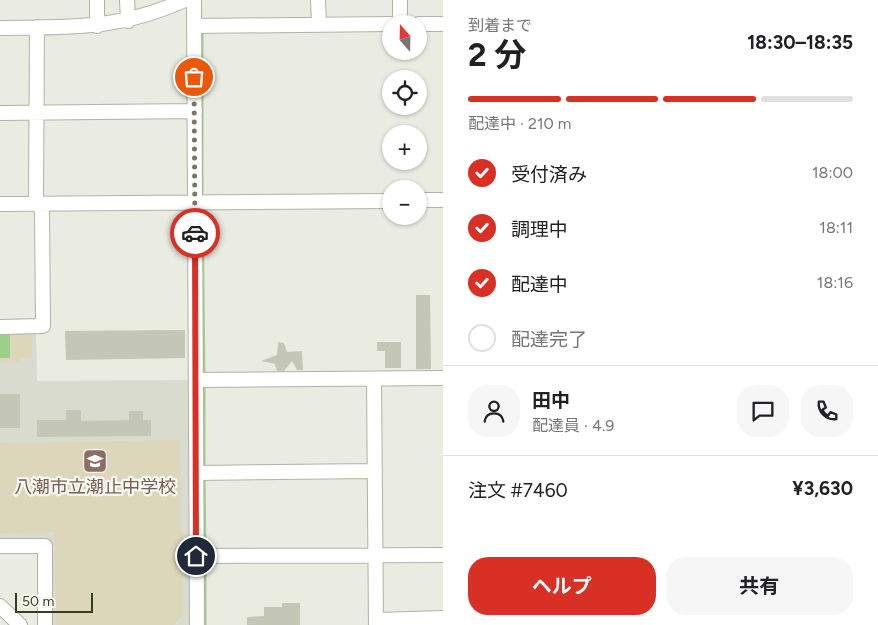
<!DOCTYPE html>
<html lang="ja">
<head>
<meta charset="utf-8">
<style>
  :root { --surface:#fff; --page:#f6f6f6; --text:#202124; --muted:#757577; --line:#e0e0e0; --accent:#d93025 }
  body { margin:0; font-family:Figtree,"Noto Sans JP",sans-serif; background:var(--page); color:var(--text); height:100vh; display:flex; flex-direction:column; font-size:19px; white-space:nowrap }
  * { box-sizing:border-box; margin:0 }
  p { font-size:16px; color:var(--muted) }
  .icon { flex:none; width:28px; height:28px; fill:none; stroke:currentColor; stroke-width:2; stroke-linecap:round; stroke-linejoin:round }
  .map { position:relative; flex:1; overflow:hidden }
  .sheet { display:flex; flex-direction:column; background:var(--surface); width:435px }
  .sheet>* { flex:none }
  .needle { width:32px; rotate:340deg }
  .tools { position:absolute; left:382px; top:15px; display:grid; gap:10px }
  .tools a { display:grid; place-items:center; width:45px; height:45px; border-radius:50%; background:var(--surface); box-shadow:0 1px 4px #0004; font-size:25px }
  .scale { position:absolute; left:15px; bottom:12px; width:78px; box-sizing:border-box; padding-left:5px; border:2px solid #343c22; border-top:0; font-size:14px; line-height:18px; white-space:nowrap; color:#343c22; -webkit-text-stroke:4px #f7f8f1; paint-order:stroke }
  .pin { position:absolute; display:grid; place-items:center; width:42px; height:42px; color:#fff; margin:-21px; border:2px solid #fff; border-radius:50%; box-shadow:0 1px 5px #0007 }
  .courier { position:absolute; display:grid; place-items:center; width:50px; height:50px; margin:-25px; border:4px solid #d93025; border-radius:50%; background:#fff; color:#222; box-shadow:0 1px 6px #0007 }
  .head em { font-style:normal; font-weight:700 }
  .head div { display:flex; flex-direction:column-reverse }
  .head { display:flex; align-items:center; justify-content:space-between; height:85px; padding:0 25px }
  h1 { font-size:32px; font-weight:700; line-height:38px }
  .bar { display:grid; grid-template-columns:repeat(4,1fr); gap:8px 5px; align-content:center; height:60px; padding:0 25px }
  .bar i { height:6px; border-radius:4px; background:var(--line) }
  .bar .current { background:var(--accent) }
  .bar p { grid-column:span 4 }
  .line { display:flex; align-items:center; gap:12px; padding:0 25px; border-top:1px solid var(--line) }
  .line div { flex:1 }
  .round { display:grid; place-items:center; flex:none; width:52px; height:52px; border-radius:20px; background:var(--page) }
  ol { padding:0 25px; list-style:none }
  li { display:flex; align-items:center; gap:15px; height:55px }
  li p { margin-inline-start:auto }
  li .icon { padding:5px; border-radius:50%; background:var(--accent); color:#fff; stroke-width:4 }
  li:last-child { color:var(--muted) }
  li i { width:28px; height:28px; border:2px solid var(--line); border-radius:50% }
  .action { display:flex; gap:10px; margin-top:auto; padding:10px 25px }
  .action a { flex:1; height:58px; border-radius:20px; background:var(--accent); color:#fff; font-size:20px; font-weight:700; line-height:58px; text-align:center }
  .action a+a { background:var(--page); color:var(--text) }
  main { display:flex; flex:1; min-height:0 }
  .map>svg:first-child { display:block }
  .built { fill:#dadbcf }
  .green { fill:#dcd7ba }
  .water { fill:#9dd089 }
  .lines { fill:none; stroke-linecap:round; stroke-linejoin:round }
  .stream { stroke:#9dd089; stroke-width:3 }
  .building { fill:#c4c6b6 }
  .minor-casing { stroke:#b0b3a4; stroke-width:16 }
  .minor { stroke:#fff; stroke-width:14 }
  .done { stroke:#747965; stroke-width:5; stroke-dasharray:0 9 }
  .route { stroke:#d93025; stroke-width:6 }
  .labels { text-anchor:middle; stroke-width:4.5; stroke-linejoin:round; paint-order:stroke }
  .education-label { font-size:18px; fill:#785e54; stroke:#f7f8f1 }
</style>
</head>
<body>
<main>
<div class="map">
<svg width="443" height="625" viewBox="0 0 443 625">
  <rect width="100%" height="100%" fill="#eaebe1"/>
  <!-- built -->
  <path class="built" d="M0,331H33L36,334L37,381L189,380V625H50L48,541H0Z"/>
  <!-- green -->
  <path class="green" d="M0,330H32V358H20L19,362L0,363Z
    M180,440L183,615L174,625H56L54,532L0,533V443Z"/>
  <!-- water -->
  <path class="water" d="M0,335H10V358H0Z"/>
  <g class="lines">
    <!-- stream -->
    <path class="stream" d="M202,31V199
      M202,206L204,377
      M204,383V469
      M204,476L205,552
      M205,561V625"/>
  </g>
  <!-- building -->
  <path class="building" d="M416,295H430L431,369H416Z
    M185,330V358L66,360L65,331Z
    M278,342L284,343L287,352L302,351L303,370H297L292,361L284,371H277L275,364L261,361L277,355Z
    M377,342H401V368H385V351H377Z
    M0,394H20V428H0Z
    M66,410H81V421L129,420V411H143V420H151V436L37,437V420H66Z
    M282,603H300V625H247V617L264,616V607H282Z"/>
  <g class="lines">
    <defs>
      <path id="minor" d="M97,0V26
        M127,0L128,21
        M194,0L197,625
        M318,0L319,24
        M400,0V24
        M419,24H443
        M194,26L391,24
        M0,28C71,27 118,30 185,0
        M0,113L195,111
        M419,200H443
        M0,204L391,201
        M0,327L43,326L42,211L36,198L37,27
        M374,379L376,625
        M197,380L443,378
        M196,473L375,471
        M0,546H45V625
        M196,556L443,555
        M0,606L20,625
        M376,620L443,618"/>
    </defs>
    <!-- minor casing -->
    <use href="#minor" class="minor-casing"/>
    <!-- minor -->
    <use href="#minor" class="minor"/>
  </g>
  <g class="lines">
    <!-- done -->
    <path class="done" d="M194,77L195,233"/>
    <!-- route -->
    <path class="route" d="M195,233L196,556"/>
  </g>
  <!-- icons -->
  <defs>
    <symbol id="school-square" viewBox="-11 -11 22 22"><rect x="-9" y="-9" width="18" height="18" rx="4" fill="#8d6e63" stroke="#f7f8f1"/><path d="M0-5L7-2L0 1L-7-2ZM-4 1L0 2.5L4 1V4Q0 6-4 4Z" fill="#fff"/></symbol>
  </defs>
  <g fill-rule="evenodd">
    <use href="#school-square" x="81" y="447" width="28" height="28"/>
  </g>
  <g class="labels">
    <!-- education labels -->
    <g class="education-label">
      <text x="95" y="493">八潮市立潮止中学校</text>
    </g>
  </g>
</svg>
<div class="tools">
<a><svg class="needle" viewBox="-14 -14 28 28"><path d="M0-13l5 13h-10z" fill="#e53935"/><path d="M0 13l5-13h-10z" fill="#757577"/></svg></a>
<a><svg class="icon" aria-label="locate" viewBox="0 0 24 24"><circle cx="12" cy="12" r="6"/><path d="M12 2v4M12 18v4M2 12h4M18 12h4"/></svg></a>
<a>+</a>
<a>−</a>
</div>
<div class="scale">50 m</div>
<div class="pin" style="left:194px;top:77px;background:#ea580c"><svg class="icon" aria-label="bag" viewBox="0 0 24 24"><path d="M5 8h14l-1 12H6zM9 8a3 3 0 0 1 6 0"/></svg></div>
<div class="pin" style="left:196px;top:556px;background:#1f2937"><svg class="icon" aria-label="home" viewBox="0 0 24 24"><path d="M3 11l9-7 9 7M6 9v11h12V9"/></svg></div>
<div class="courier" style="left:195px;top:233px"><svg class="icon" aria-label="car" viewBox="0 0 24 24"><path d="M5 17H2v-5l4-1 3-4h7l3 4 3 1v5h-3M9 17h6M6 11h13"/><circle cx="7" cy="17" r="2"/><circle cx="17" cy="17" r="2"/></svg></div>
</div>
<section class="sheet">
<div class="head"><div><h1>2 分</h1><p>到着まで</p></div><em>18:30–18:35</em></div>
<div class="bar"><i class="current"></i><i class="current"></i><i class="current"></i><i></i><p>配達中 · 210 m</p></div>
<ol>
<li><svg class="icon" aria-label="check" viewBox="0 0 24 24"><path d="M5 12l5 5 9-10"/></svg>受付済み<p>18:00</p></li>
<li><svg class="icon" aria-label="check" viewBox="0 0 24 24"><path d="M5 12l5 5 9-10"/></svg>調理中<p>18:11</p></li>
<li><svg class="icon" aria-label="check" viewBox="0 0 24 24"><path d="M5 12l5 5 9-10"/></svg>配達中<p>18:16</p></li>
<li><i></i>配達完了</li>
</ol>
<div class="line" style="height:90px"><a class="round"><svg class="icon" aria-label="person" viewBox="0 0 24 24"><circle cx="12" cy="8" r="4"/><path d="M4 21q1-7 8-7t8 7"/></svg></a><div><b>田中</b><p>配達員 · 4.9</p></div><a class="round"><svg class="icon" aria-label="chat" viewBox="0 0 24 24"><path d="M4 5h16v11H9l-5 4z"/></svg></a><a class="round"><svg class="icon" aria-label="phone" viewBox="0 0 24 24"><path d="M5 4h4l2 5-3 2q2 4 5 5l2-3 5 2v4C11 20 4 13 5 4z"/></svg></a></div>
<div class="line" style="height:65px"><div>注文 #7460</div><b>¥3,630</b></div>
<div class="action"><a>ヘルプ</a><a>共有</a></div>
</section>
</main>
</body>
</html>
